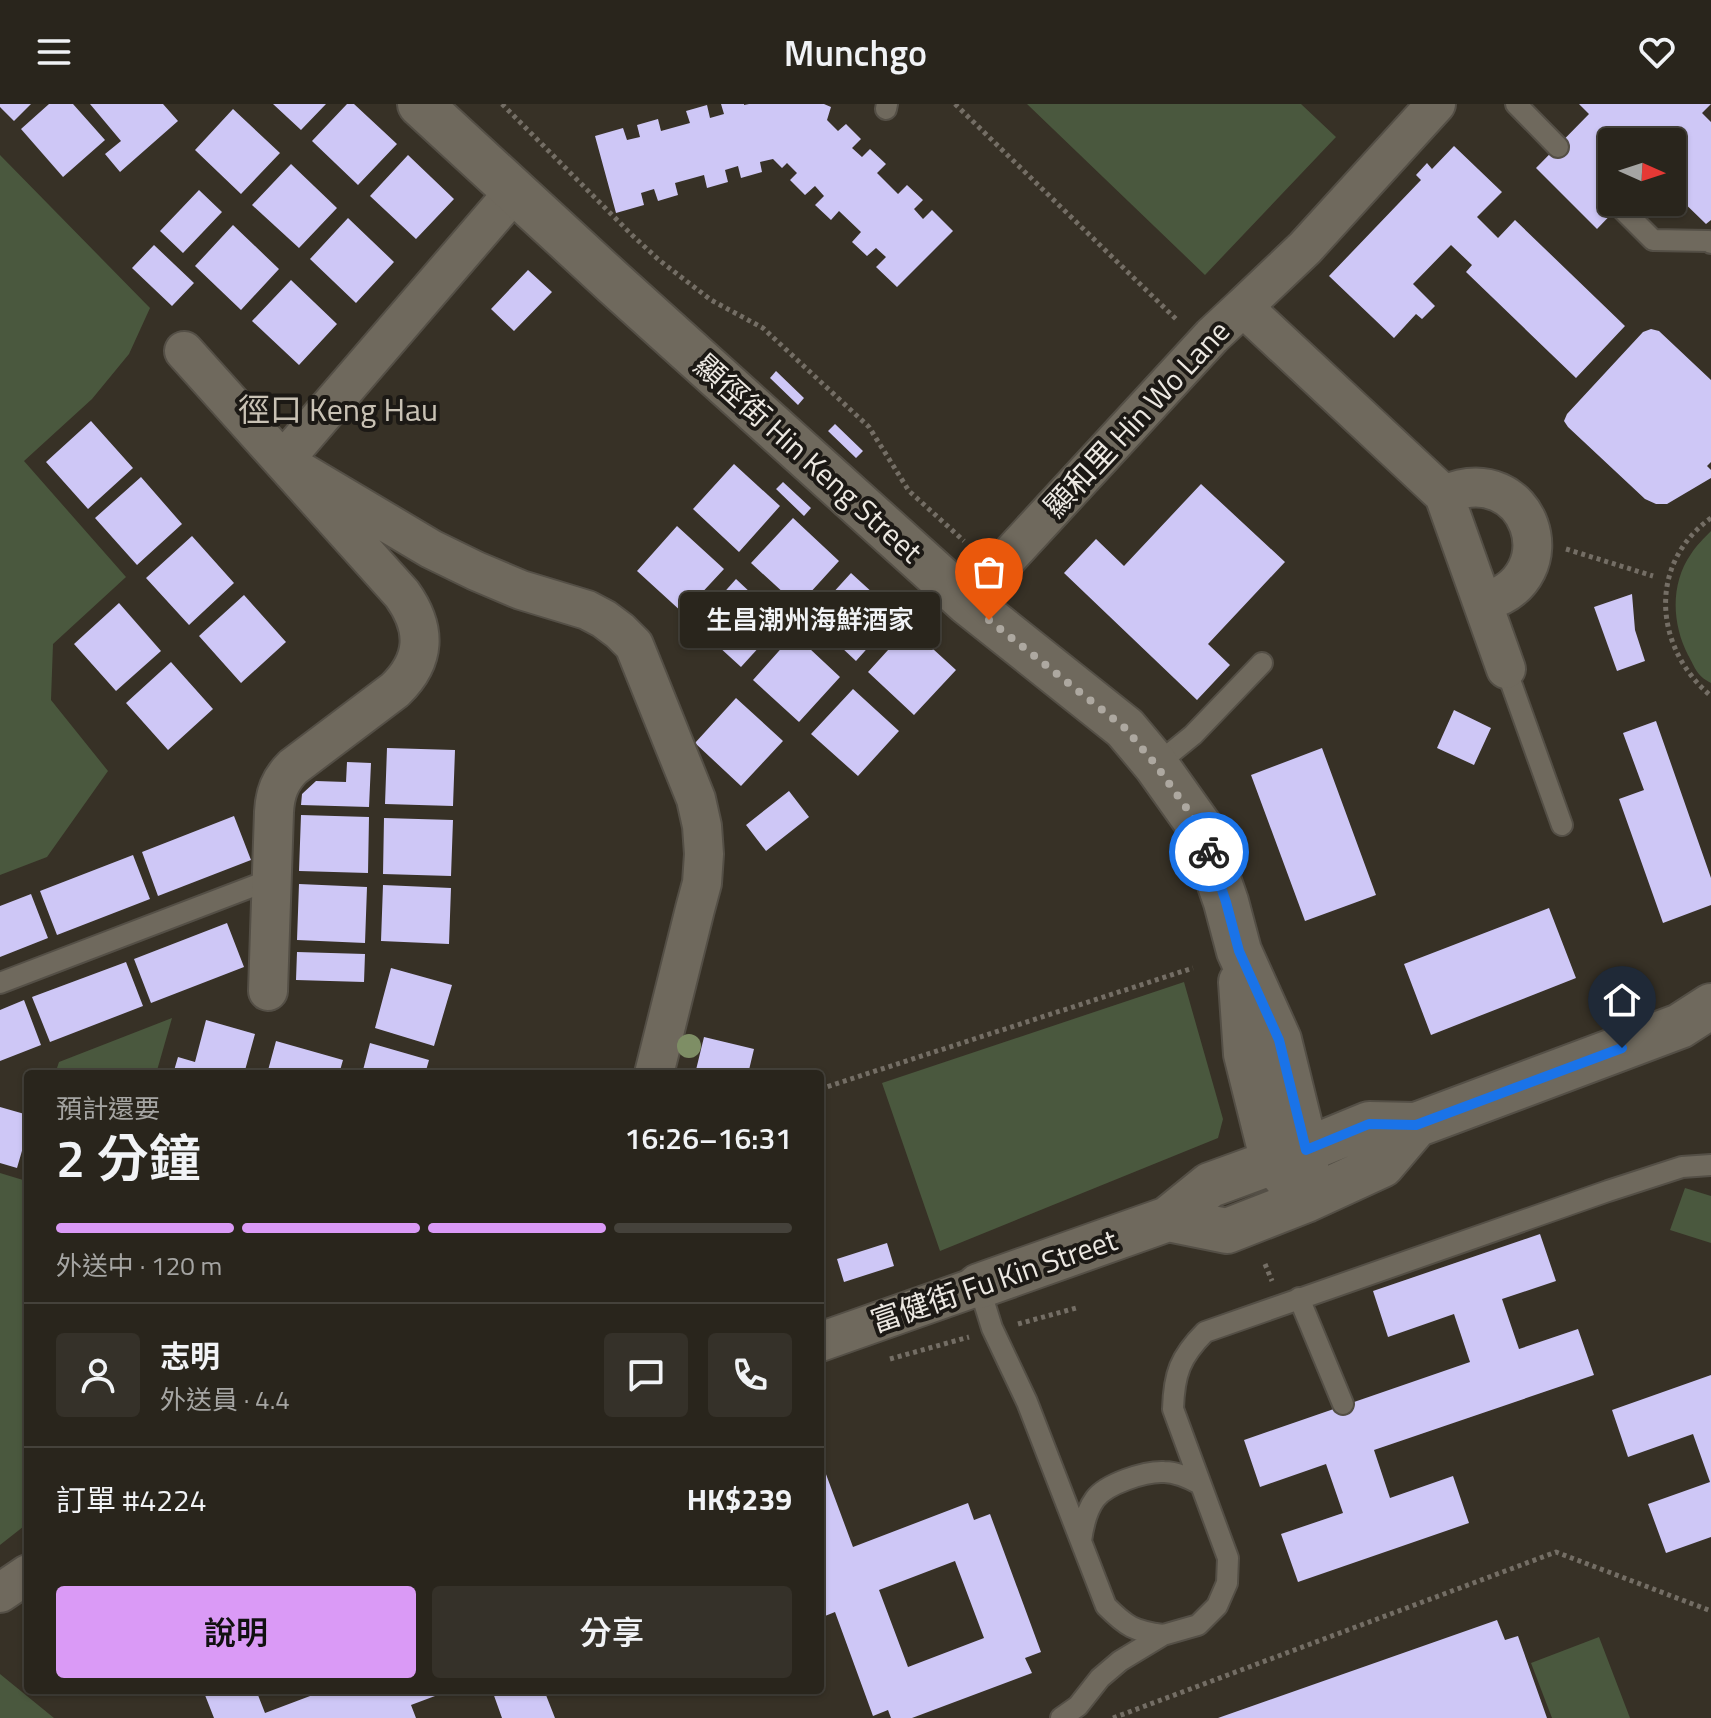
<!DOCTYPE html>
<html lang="zh-TW">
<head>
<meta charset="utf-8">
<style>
  :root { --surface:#29251c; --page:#353129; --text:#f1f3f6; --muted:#a5a5a3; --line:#45423b; --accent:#da9af6 }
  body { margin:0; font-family:"Titillium Web","Noto Sans TC",sans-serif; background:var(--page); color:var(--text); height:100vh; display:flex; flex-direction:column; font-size:30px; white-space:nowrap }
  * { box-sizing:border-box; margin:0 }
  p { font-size:26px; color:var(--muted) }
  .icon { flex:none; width:44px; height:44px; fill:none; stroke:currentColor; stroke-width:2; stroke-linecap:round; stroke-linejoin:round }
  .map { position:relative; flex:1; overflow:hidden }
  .drawer { position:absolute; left:24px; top:966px; width:800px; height:624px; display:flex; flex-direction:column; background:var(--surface); border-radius:8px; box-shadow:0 2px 6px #0004,0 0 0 2px var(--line) }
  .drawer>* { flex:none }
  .needle { width:52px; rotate:93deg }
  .buttons { position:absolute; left:1598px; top:24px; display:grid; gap:16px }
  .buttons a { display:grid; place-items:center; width:88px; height:88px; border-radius:8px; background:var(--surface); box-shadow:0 2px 6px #0004,0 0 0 2px var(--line); font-size:40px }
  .pin { position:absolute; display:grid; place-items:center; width:68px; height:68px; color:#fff; margin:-82px -34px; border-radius:50% 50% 50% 0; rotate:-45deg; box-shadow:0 0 8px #0007 }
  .pin .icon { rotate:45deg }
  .courier { position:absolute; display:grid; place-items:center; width:80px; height:80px; margin:-40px; border:6px solid #1a73e8; border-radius:50%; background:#fff; color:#222; box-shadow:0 2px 10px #0007 }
  .bubble { position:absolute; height:56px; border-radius:8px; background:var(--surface); box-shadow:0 2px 6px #0004,0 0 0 2px var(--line); font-size:26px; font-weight:600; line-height:56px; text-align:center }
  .summary em { font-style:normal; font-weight:600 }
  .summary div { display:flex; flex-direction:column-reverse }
  .summary { display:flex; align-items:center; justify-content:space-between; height:136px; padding:0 32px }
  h1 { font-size:52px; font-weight:600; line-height:60px }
  .bar { display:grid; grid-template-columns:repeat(4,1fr); gap:12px 8px; align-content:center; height:96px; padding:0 32px }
  .bar i { height:10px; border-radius:6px; background:var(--line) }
  .bar .selected { background:var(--accent) }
  .bar p { grid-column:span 4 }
  .line { display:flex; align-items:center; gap:20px; padding:0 32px; border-top:2px solid var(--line) }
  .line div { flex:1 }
  .round { display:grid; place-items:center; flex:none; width:84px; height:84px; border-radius:8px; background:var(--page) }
  .action { display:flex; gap:16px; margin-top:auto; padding:16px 32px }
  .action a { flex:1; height:92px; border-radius:8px; background:var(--accent); color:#111; font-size:32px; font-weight:600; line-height:92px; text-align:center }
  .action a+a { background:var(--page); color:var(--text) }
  header { display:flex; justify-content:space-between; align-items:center; height:104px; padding:0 32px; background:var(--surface); font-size:36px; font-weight:600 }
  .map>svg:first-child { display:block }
  .green { fill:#4a583e }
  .building { fill:#cec7f6; fill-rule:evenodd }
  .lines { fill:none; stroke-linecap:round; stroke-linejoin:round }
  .service-casing { stroke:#544f46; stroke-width:24 }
  .minor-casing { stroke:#544f46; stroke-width:42 }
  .tertiary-casing { stroke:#544f46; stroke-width:48 }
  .path { stroke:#746e65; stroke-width:5; stroke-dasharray:4 4; stroke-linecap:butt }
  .service { stroke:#6f695d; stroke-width:20 }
  .minor { stroke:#6f695d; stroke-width:38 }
  .tertiary { stroke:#6f695d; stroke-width:44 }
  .tree { fill:#7e8e65 }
  .done { stroke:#ada8a0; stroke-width:8; stroke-dasharray:0 14.4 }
  .route { stroke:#1a73e8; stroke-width:10 }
  .labels { text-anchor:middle; stroke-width:8; stroke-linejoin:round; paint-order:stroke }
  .street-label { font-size:30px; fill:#ece8e2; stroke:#1c1915 }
  .neighbourhood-label { font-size:32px; fill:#c9c2b5; stroke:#1c1915 }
</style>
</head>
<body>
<header><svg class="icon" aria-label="menu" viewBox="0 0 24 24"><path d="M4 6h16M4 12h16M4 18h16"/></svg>Munchgo<svg class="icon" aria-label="heart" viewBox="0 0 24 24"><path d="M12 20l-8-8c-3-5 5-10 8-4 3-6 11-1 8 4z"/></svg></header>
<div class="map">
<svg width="1711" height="1614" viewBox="0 0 1711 1614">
  <rect width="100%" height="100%" fill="#373126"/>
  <!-- green -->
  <path class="green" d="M1027,0H1301L1336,33L1205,171Z
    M0,51L150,204L129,250L92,295L24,357L126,473L53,540L51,596L108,667L47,753L0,771Z
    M1711,427V579C1696,571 1696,565 1688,551C1672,520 1670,480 1691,450C1696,442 1704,434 1711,427Z
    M1184,878L1223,1015L1218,1034L940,1147L882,979Z
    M172,914L156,970H55L59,958Z
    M28,1061V1419L0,1441V1069L23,1076Z
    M1685,1084L1711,1092V1139L1670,1126Z
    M1599,1533L1630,1614H1552L1531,1559Z
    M0,1570L54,1614H0Z"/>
  <!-- building -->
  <path class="building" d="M0,0H31L14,17L0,3Z
    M49,0H73L105,36L63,73L21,25Z
    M90,0H163L178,17L120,68L105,50L121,37Z
    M273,0H326L301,26Z
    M347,0H354L397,40L358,81L312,37Z
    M721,0H744V1L749,0H824L831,3L827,16L838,27L846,20L861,35L852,44L862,53L870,45L886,60L877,69L898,90L907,81L923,96L914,105L923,115L932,106L953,127L897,183L876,163L886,153L876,144L867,152L852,138L861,128L839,107L831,116L815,101L824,92L815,82L805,91L790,76L797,69L787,59L782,64L773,55L760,58L762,68L741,74L738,62L725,66L728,78L707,84L704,71L675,79L678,91L658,97L654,85L641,89L644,101L616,109L595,32L623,24L627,36L640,33L637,21L658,15L661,27L690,19L686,7L707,1L710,14L724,10Z
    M1579,0H1711L1702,9L1711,18V116L1706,120L1672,87V38H1612V98H1623L1597,125L1536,64L1589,10Z
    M233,5L280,49L241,90L195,46Z
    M1454,42L1502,88L1477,113L1498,134L1515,116L1625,222L1576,274L1466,168L1472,161L1451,141L1413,180L1435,202L1422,215L1416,210L1394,234L1329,172L1421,76L1416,71L1427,59L1432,65Z
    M408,51L454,95L416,135L370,92Z
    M291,60L337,104L299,144L252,101Z
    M199,86L222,108L183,149L160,127Z
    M348,114L394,158L356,199L310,155Z
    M233,121L279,165L241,206L195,162Z
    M154,141L194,179L172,202L132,164Z
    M528,166L552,188L514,227L491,205Z
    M291,176L337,220L299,261L252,217Z
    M1651,225L1659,227L1711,276V358L1707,362L1711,366V374L1667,400H1656L1645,395L1568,323L1564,317L1567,310L1643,228Z
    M776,267L804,294L798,301L770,274Z
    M91,317L133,364L88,405L46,358Z
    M835,320L863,347L856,354L828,327Z
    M734,360L780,402L739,448L693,405Z
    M141,373L182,420L137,461L95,414Z
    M783,378L811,404L804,412L776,385Z
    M1201,380L1285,458L1208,540L1230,561L1197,596L1064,469L1096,435L1124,462Z
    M793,414L839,457L798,502L751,459Z
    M677,422L724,465L683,509L637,467Z
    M192,432L234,479L189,521L146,474Z
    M851,469L897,511L856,557L810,514Z
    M736,475L782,518L741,563L695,521Z
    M1632,490L1635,526L1645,557L1617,567L1594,503Z
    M244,491L286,538L241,579L199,532Z
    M119,499L161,547L116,587L74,540Z
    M909,523L956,566L914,611L868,568Z
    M794,530L840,573L799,618L753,576Z
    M171,558L213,605L168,646L126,599Z
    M853,585L899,627L858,672L811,630Z
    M736,594L783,637L741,682L695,639Z
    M1454,606L1491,624L1474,661L1437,644Z
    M1656,617L1711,774V801L1663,819L1619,695L1644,686L1623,629Z
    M387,644L455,646L453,702L385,700Z
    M1322,644L1376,791L1305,817L1251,671Z
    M347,658L371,659L369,703L301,701L302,690L316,677L346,678Z
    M789,687L809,713L766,747L746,721Z
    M301,711L369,713L368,769L299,767Z
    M234,712L251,756L158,792L142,748Z
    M384,714L453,716L451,772L383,770Z
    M133,751L150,795L57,831L40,787Z
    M299,780L367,783L365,839L297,836Z
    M383,781L451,784L449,840L381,837Z
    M31,790L48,834L0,853V802Z
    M1549,804L1576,874L1431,931L1404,860Z
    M227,819L244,863L151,899L134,855Z
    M297,848L365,850L364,878L296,876Z
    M126,858L143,902L50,938L32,893Z
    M391,864L452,881L434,942L375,924Z
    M24,896L41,941L0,957V906Z
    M206,916L255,930L244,970H173L178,953L195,958Z
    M704,933L754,945L748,970H695Z
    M276,937L343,956L339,970H267Z
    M370,939L429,956L425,970H362Z
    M0,1003L28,1011V1026L17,1064L0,1059Z
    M1540,1130L1556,1177L1502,1195L1519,1245L1578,1225L1594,1271L1374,1346L1390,1394L1453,1372L1469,1419L1298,1478L1281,1430L1343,1409L1326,1360L1260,1383L1244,1336L1470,1258L1454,1210L1388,1233L1373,1187Z
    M887,1139L894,1162L844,1178L837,1155Z
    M1711,1271V1433L1666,1449L1648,1400L1710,1378L1693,1330L1628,1353L1612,1306Z
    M820,1354L853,1443L968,1399L974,1416L990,1410L1041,1548L1025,1554L1032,1569L912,1614H891L888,1606L873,1612L835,1508L820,1514ZM955,1457L984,1534L908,1563L879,1486Z
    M1497,1516L1505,1536L1518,1532L1547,1614H1218Z
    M203,1586H256L265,1609L326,1586H451L411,1601L416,1614H214Z
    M492,1586H544L555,1614H502Z"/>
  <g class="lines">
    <defs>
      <path id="service" d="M1516,0L1558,43
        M886,5L887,0
        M1618,101L1653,136L1709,137L1711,139
        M1506,565L1562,721
        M1156,661L1193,631L1262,559
        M0,879L272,775
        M979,1182L992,1224L1027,1298L1106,1502C1127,1523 1134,1527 1163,1531
        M1299,1194L1343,1300
        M1081,1437C1083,1422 1086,1407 1095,1395C1106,1380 1145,1367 1164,1368C1177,1368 1189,1374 1200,1380
        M1061,1614L1078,1602L1100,1574L1120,1557L1163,1531L1198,1521L1217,1502L1227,1479L1228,1454L1173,1305C1174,1270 1180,1253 1205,1228L1608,1087L1682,1063L1711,1061"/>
      <path id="minor" d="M515,87L283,357L431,445L476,467L521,486L587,506L604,515L620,527L634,541L696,695L702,722L704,750L702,779L695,805L654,970
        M1243,203L1305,144L1436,0
        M184,247L402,490C427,525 426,556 395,586L293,663C280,676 275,689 274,708L268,887
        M1444,391C1530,353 1571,474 1484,498
        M967,498L1212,232L1243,203L1444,391L1506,565
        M820,1238L979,1182
        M0,1489L28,1470"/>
      <path id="tertiary" d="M420,0L615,180L967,498L1125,624L1156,661L1200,723L1226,798L1239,847L1279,936L1306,1046V1096
        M1241,878L1246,950L1273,1058L1291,1079
        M1168,1115L1227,1127L1306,1096L1382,1061L1416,1021
        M979,1182L1168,1115L1210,1081L1306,1046L1369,1020L1416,1021L1680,922L1711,902"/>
    </defs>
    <!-- service casing -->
    <use href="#service" class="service-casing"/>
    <!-- minor casing -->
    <use href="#minor" class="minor-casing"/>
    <!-- tertiary casing -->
    <use href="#tertiary" class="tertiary-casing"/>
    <!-- path -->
    <path class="path" d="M502,0L632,131L659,156L711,196L763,224L869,323L909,387L964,437
      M955,0L1177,216
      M1711,414C1647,460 1654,544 1711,592
      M1566,445L1653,472
      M820,985L1193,864
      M1265,1160L1272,1177
      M1018,1220L1076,1204
      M890,1255L969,1233
      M1113,1614L1556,1448L1711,1507"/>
    <!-- service -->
    <use href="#service" class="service"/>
    <!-- minor -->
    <use href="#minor" class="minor"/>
    <!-- tertiary -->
    <use href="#tertiary" class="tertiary"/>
  </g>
  <!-- trees -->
  <circle class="tree" cx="689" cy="942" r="12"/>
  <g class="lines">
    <!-- done -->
    <path class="done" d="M989,516L1125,624L1156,661L1200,723L1209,748"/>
    <!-- route -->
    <path class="route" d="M1209,748L1226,798L1239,847L1279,936L1306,1046L1369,1020L1416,1021L1622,944"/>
  </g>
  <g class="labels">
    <!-- street labels -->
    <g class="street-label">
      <text transform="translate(1137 315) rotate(-47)" y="10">顯和里 Hin Wo Lane</text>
      <text transform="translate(808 355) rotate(42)" y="10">顯徑街 Hin Keng Street</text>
      <text transform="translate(994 1177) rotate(-19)" y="10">富健街 Fu Kin Street</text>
    </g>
    <!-- neighbourhood labels -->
    <g class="neighbourhood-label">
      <text x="338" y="317">徑口 Keng Hau</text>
    </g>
  </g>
</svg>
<div class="buttons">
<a><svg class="needle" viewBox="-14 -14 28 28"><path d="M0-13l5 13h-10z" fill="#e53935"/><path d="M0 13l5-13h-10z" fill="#a5a5a3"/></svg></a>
</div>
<div class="pin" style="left:989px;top:516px;background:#ea580c"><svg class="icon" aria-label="bag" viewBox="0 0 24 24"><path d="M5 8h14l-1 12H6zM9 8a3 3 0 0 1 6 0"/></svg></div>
<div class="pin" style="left:1622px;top:944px;background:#1f2937"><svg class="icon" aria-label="home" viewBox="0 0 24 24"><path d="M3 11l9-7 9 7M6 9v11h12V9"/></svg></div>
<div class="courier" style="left:1209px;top:748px"><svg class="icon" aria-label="bike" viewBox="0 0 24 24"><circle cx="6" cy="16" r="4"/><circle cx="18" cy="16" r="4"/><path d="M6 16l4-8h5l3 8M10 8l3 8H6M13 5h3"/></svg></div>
<div class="bubble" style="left:680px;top:488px;width:260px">生昌潮州海鮮酒家</div>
<section class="drawer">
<div class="summary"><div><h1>2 分鐘</h1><p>預計還要</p></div><em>16:26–16:31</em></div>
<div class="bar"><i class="selected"></i><i class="selected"></i><i class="selected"></i><i></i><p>外送中 · 120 m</p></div>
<div class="line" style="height:144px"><a class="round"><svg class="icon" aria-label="person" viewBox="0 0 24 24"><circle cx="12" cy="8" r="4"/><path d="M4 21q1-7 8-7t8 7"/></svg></a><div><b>志明</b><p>外送員 · 4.4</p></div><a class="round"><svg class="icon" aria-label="chat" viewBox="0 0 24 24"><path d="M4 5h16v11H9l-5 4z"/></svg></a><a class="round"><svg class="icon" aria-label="phone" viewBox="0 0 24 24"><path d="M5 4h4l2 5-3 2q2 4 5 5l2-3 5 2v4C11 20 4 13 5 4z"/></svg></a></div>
<div class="line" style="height:104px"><div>訂單 #4224</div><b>HK$239</b></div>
<div class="action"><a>說明</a><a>分享</a></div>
</section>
</div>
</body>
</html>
